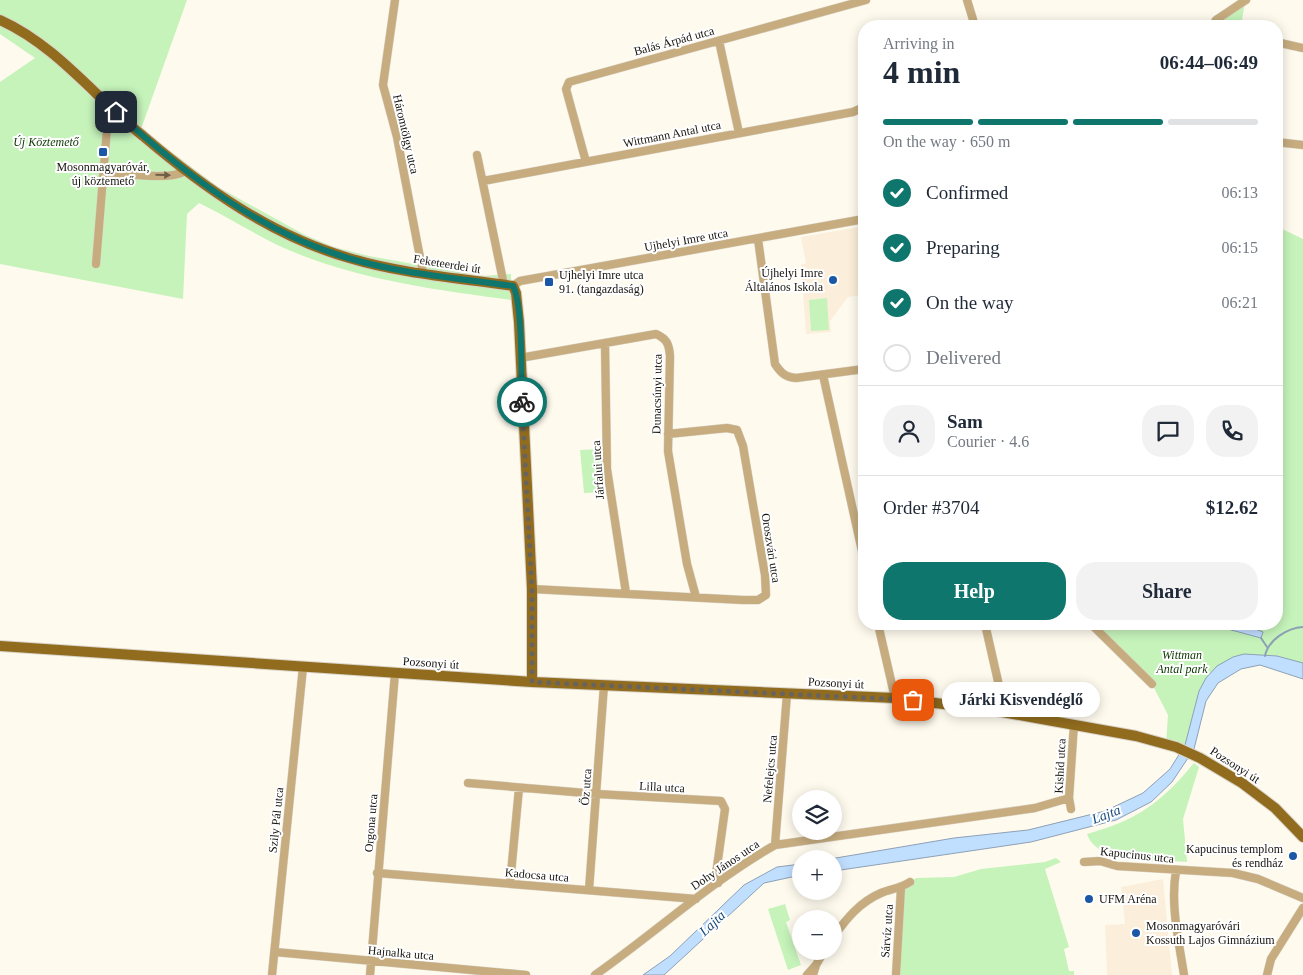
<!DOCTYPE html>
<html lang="en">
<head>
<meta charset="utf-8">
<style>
  :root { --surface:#fff; --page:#f2f2f3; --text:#1f2937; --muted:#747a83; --line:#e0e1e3; --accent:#0f766e }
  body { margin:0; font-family:"Times New Roman",serif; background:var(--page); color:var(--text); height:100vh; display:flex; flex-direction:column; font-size:19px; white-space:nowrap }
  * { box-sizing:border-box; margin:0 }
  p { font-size:16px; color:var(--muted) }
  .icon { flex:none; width:28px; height:28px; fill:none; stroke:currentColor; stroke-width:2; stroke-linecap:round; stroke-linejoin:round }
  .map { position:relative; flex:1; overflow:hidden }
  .panel { position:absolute; left:858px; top:20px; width:425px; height:610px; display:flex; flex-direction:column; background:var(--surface); border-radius:20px; box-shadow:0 2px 12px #0003 }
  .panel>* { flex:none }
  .fabs { position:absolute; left:792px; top:790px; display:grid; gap:10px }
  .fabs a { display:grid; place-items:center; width:50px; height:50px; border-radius:50%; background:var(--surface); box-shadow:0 2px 12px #0003; font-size:25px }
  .pin { position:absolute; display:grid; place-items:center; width:42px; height:42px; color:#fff; margin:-21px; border-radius:10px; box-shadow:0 2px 8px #0006 }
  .courier { position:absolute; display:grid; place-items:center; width:50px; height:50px; margin:-25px; border:4px solid #0f766e; border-radius:50%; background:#fff; color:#222; box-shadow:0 1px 6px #0007 }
  .bubble { position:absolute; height:35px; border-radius:18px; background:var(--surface); box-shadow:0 2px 12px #0003; font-size:16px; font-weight:800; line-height:35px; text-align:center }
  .summary em { font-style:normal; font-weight:800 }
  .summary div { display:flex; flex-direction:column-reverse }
  .summary { display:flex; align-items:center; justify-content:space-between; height:85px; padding:0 25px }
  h1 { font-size:32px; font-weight:800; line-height:38px }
  .bar { display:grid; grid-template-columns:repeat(4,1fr); gap:8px 5px; align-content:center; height:60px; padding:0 25px }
  .bar i { height:6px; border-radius:4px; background:var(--line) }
  .bar .on { background:var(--accent) }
  .bar p { grid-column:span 4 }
  .line { display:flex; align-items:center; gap:12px; padding:0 25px; border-top:1px solid var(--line) }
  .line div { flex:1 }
  .round { display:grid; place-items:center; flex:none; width:52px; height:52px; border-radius:20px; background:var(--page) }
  ol { padding:0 25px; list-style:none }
  li { display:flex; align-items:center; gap:15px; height:55px }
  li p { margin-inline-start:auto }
  li .icon { padding:5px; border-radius:50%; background:var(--accent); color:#fff; stroke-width:4 }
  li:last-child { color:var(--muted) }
  li i { width:28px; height:28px; border:2px solid var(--line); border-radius:50% }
  .button { display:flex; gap:10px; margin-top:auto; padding:10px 25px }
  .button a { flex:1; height:58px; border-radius:20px; background:var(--accent); color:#fff; font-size:20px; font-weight:800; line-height:58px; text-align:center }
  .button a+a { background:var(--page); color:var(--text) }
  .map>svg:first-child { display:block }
  .education { fill:#fbefdb }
  .green { fill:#c5f3ba }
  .water { fill:#c0defe; stroke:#8da1b6 }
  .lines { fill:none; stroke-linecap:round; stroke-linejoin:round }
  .stream { stroke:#8da1b6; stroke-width:2 }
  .minor-casing { stroke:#dad5ca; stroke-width:9 }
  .major-casing { stroke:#dad5ca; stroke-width:12 }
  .minor { stroke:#c6ac7f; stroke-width:8 }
  .major { stroke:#916c1e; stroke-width:10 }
  .oneway { fill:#6e6047 }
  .done { stroke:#68645d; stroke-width:5; stroke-dasharray:0 9 }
  .route { stroke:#0f766e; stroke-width:6 }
  .poi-dot { fill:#1b56a7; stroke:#fff; stroke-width:2 }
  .labels { text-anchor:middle; stroke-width:4; stroke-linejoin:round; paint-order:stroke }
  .street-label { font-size:12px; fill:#16140f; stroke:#fff }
  .park-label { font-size:12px; font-style:italic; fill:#0b3700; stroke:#fff }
  .poi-label { font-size:12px; fill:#16140f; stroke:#fff; text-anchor:start }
  .water-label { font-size:14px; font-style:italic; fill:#174979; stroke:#fff }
</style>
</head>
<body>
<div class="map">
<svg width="1303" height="975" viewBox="0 0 1303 975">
  <rect width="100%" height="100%" fill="#fffaee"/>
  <!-- education -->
  <path class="education" d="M864,226V295L848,297L830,321L831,332L806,334L801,265L806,263L801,237Z
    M1163,879L1172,975H1107L1105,925L1125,924L1121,887Z"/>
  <!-- green -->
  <path class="green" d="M0,0H187L141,129L218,187L305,235L334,247L369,256L481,276L511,274V300C437,290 360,280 291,251C260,238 230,218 199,203L187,214L183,299L0,264V82L35,58L0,34Z
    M1245,2L1241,26H1216V24Z
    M1276,226L1303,239V673L1247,663L1220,672L1205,694L1185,752L1166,744L1168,715L1152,684L1091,624H1276Z
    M827,298L829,330L811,331L809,300Z
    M601,449L605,492L584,493L580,450Z
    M1194,763L1199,767L1183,819L1187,862C1160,860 1097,865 1087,834C1137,820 1161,803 1194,763Z
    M1056,858L1061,862L1045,869L1069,947L1064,949L1069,971H1074V975H900L905,884L916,878L954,877L981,869L1045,862Z
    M785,904L790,920L786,922L801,965L788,970L768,909Z"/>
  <!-- water -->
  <path class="water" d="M1209,624H1243L1263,632L1261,638Z
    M1244,654L1277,656L1303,663V679L1260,665L1241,669L1218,683L1206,701L1194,749L1172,782L1151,802L1116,820L1031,842L834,871V859H830L954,838L1028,830L1105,811L1143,793L1170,769L1185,745L1199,691L1206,678L1217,666L1233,657Z
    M801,864V875L764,883L664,975H643L670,956L744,885L777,867Z"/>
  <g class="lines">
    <!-- stream -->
    <path class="stream" d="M1261,638L1267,647
      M1265,656C1268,640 1287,628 1303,627"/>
    <defs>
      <path id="minor" d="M395,0L383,85L397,137L423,273
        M967,0L975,26
        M1212,26L1216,20L1246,0
        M719,41L739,133
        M1276,42L1303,48
        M1276,142L1303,145
        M477,155L504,285
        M586,162L566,89L569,82L866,0
        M104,172C123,173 172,181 185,171
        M483,181L853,112L864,107
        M758,239L775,364C781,373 785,377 796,378L864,369
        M96,264L107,128L116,112
        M513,286L520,281L864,219
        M605,344L607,469L626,593
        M520,358L656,334C667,339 669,344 670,356L668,451L687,564L696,597
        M823,375L864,560
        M532,589L743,600H758L766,595L765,575L743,446L737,430L727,428L668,434
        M878,624L895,698
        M985,624L1005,712
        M1091,624L1152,684
        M468,783L597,794L721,801L725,809L716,874L718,883
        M1071,809L1069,798L1074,724
        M775,845L787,694
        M1084,862L1100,861L1117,866L1233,873L1258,879L1303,898
        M1176,871C1170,904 1179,942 1184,975
        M377,873L696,899
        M510,884L519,788
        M589,890L604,685
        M834,936C847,918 860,902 881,893C891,889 901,888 910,882
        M275,952L526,975
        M816,965L824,951
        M272,975L303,667
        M370,975L395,673
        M595,975C655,933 710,882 775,845L1035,808L1069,798
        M807,975L816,965L813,975
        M896,975L901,888
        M1267,975L1271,959L1303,908"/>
      <path id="major" d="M0,20C56,45 96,98 143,136C204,188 272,236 349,258C402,274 459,278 513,286L516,293L519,322L532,589V682
        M0,646L532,682L895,698L991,710L1136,736L1176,747L1200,758L1242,783L1275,808L1303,837"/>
    </defs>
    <!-- minor casing -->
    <use href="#minor" class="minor-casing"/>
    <!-- major casing -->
    <use href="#major" class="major-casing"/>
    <!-- minor -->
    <use href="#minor" class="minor"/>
    <!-- major -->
    <use href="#major" class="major"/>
  </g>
  <!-- one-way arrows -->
  <defs><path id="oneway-solid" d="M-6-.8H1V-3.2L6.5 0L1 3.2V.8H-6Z" transform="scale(1.25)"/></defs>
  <use class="oneway" href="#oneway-solid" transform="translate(163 175) rotate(2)"/>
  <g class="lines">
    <!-- done -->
    <path class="done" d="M522,402L532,590V682L913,700"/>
    <!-- route -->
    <path class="route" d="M116,112C184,173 259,232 348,258C401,274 458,278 513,286C523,304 521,377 522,402"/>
  </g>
  <!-- markers -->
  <g class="poi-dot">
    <rect x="98" y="147" width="10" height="10" rx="2.5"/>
    <circle cx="833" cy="280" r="5"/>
    <rect x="544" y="277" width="10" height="10" rx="2.5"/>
    <circle cx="1293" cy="856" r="5"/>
    <circle cx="1089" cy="899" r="5"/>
    <circle cx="1136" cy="933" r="5"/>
  </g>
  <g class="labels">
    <!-- street labels -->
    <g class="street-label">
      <text transform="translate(674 41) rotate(-15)" y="4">Balás Árpád utca</text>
      <text transform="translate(406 134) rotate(77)" y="4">Háromtölgy utca</text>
      <text transform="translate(672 134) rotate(-11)" y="4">Wittmann Antal utca</text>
      <text transform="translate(686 240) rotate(-10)" y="4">Ujhelyi Imre utca</text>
      <text transform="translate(447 264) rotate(9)" y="4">Feketeerdei út</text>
      <text transform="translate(657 394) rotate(-89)" y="4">Dunacsúnyi utca</text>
      <text transform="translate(598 470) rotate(-94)" y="4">Járfalui utca</text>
      <text transform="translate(771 548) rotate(81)" y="4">Oroszvári utca</text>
      <text transform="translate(431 663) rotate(4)" y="4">Pozsonyi út</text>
      <text transform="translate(836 683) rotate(3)" y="4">Pozsonyi út</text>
      <text transform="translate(1235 765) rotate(33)" y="4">Pozsonyi út</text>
      <text transform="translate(1060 766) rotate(-87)" y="4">Kishíd utca</text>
      <text transform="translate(770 769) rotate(-85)" y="4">Nefelejcs utca</text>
      <text transform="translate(586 787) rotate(-86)" y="4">Őz utca</text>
      <text transform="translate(662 787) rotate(3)" y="4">Lilla utca</text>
      <text transform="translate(276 820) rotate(-84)" y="4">Szily Pál utca</text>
      <text transform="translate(371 823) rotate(-85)" y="4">Orgona utca</text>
      <text transform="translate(1137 855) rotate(6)" y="4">Kapucinus utca</text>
      <text transform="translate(725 865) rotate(-34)" y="4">Dohy János utca</text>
      <text transform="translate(537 875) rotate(5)" y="4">Kadocsa utca</text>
      <text transform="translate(887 931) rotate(-86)" y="4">Sárvíz utca</text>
      <text transform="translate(401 953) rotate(5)" y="4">Hajnalka utca</text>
    </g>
    <!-- park labels -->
    <g class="park-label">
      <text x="46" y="146">Új Köztemető</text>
      <text x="1182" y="659">Wittman<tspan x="1182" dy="14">Antal park</tspan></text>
    </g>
    <!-- poi labels -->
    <g class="poi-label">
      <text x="103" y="171" text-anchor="middle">Mosonmagyaróvár,<tspan x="103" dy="14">új köztemető</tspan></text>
      <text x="823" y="277" text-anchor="end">Újhelyi Imre<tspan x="823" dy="14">Általános Iskola</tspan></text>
      <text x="559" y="279">Ujhelyi Imre utca<tspan x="559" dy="14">91. (tangazdaság)</tspan></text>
      <text x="1283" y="853" text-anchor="end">Kapucinus templom<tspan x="1283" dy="14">és rendház</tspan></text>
      <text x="1099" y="903">UFM Aréna</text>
      <text x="1146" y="930">Mosonmagyaróvári<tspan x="1146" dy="14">Kossuth Lajos Gimnázium</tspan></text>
    </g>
    <!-- water labels -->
    <g class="water-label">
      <text transform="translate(1106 814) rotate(-21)" y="5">Lajta</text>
      <text transform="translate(712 923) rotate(-43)" y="5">Lajta</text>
    </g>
  </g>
</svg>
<div class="fabs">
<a><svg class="icon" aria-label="layers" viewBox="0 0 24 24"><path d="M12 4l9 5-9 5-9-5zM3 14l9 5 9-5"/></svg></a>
<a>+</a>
<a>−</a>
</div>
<div class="pin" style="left:913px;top:700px;background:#ea580c"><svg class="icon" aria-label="bag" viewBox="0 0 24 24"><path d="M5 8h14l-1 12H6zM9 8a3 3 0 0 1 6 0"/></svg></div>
<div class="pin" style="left:116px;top:112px;background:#1f2937"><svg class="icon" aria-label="home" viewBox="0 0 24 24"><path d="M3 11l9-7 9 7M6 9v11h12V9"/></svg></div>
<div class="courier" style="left:522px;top:402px"><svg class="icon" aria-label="bike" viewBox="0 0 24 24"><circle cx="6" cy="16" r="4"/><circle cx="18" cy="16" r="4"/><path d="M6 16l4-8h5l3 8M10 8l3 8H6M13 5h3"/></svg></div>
<div class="bubble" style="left:942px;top:682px;width:158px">Járki Kisvendéglő</div>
<section class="panel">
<div class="summary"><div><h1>4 min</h1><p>Arriving in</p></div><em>06:44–06:49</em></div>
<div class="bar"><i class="on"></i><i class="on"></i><i class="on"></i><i></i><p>On the way · 650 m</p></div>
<ol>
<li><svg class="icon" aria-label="check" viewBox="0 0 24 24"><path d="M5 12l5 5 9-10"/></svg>Confirmed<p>06:13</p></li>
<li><svg class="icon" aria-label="check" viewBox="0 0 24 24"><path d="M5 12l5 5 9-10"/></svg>Preparing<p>06:15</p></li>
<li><svg class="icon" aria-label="check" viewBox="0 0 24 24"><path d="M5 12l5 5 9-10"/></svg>On the way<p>06:21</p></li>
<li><i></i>Delivered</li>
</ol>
<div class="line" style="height:90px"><a class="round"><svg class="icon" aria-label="person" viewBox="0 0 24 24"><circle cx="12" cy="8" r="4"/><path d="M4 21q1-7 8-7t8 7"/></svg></a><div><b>Sam</b><p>Courier · 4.6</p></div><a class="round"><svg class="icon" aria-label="chat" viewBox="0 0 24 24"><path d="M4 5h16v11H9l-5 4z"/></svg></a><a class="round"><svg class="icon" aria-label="phone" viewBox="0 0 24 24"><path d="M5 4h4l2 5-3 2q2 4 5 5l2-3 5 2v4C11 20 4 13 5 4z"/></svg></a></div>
<div class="line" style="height:65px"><div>Order #3704</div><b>$12.62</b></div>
<div class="button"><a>Help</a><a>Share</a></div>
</section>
</div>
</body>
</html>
